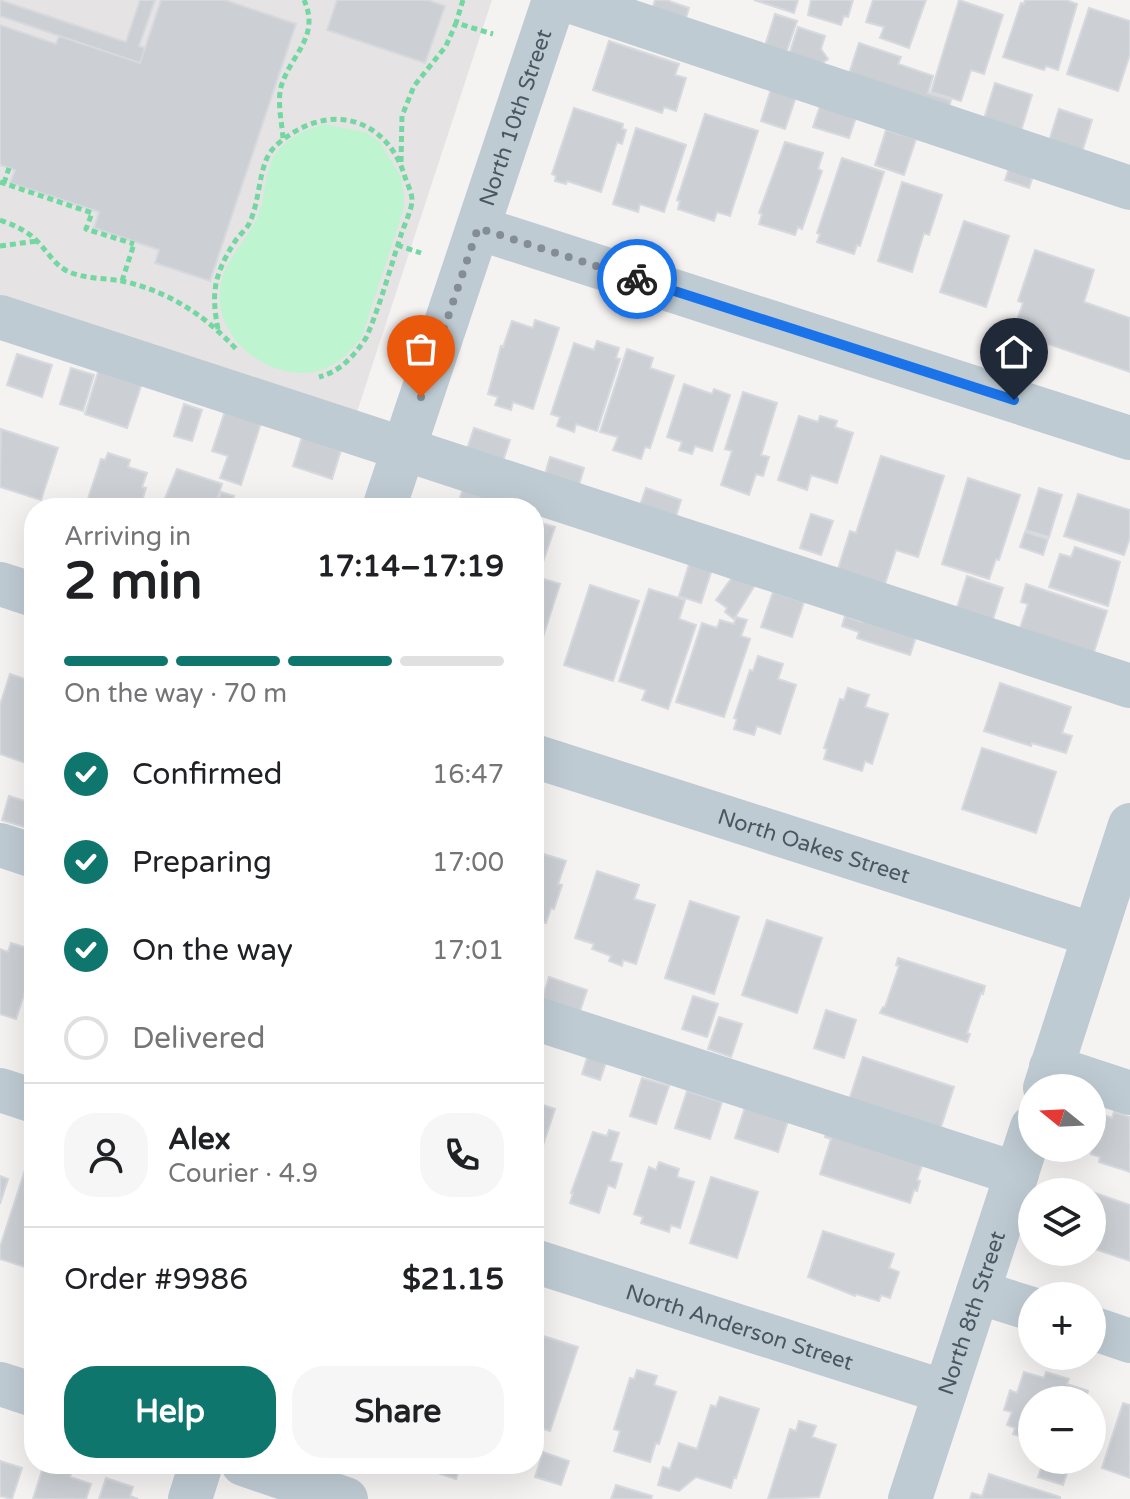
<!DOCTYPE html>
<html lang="en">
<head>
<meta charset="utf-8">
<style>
  :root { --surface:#fff; --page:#f6f6f6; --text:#202124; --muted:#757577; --line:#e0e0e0; --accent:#0f766e }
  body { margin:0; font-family:"Varela Round",sans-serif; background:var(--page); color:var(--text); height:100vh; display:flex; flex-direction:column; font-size:30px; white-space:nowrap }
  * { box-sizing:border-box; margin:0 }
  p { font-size:26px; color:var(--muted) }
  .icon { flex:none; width:44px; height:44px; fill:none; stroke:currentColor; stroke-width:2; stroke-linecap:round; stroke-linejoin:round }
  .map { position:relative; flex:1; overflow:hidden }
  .side { position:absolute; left:24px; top:498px; width:520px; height:976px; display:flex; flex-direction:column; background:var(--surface); border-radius:32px; box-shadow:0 8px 32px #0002 }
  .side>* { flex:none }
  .needle { width:52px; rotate:288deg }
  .controls { position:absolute; left:1018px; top:1074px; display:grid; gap:16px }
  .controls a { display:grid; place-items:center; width:88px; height:88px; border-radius:50%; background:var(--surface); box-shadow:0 8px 32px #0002; font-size:40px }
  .pin { position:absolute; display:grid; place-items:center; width:68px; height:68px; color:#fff; margin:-82px -34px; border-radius:50% 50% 50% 0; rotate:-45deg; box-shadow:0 0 8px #0007 }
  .pin .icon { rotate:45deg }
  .courier { position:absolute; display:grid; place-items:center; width:80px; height:80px; margin:-40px; border:6px solid #1a73e8; border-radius:50%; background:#fff; color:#222; box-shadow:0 2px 10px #0007 }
  .head em { font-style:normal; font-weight:700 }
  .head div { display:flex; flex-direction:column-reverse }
  .head { display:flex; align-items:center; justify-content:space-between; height:136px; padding:0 40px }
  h1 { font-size:52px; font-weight:700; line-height:60px }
  .bar { display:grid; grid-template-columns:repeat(4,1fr); gap:12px 8px; align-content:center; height:96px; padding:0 40px }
  .bar i { height:10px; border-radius:6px; background:var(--line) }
  .bar .active { background:var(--accent) }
  .bar p { grid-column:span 4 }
  .line { display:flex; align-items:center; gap:20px; padding:0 40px; border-top:2px solid var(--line) }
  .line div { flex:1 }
  .round { display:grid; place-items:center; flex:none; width:84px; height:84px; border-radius:32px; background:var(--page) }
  ol { padding:0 40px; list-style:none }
  li { display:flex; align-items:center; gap:24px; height:88px }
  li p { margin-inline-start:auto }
  li .icon { padding:8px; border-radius:50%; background:var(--accent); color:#fff; stroke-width:4 }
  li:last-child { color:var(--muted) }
  li i { width:44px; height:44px; border:4px solid var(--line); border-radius:50% }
  .primary-button { display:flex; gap:16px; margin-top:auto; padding:16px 40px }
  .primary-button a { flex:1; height:92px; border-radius:32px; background:var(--accent); color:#fff; font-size:32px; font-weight:700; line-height:92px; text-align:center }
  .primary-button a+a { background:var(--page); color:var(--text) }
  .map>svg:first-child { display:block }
  .education { fill:#e6e3e4 }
  .green { fill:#bef5d0 }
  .building { fill:#ccd0d5; stroke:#d6d9de; stroke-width:2 }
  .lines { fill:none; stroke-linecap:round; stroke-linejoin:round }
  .path { stroke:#72d7a0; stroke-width:5; stroke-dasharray:6 4; stroke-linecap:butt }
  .minor { stroke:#bfcbd3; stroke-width:44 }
  .done { stroke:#858d94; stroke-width:8; stroke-dasharray:0 14.4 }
  .route { stroke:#1a73e8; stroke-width:10 }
  .labels { text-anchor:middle; stroke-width:8; stroke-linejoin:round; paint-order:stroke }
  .street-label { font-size:22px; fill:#485762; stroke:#fff }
</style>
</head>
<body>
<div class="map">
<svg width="1130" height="1499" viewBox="0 0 1130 1499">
  <rect width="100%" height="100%" fill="#f5f2f2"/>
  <!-- education -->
  <path class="education" d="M0,0H492L354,421L0,307Z"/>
  <!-- green -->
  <path class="green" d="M324,124L365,132L380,142L401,177L404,195V208L362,336C351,353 334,368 314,372C272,379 224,345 220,304C215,263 249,243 260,210C265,194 265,177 271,162C280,141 304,130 324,124Z"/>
  <!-- building -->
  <path class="building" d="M0,0L126,42L140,0H155L139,46L145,48L140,63L0,16Z
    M161,0H225L296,24L210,281L155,263L159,250L94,228L99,212L10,183L15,170L0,165V25L56,44L59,36L140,63Z
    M337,0H428L445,6L425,63L327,30Z
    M655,0H666L689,8L682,31L649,20Z
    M754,0H798L794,13Z
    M811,0H853L848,17L844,16L841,25L808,15Z
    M873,0H926L909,48L880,38L884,27L866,22Z
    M959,0L1003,15L984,74L971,70L961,101L931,92Z
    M1025,0H1066L1077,4L1058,70L1046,66L1044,70L1003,57L1021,3L1024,4Z
    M1089,8L1130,21V54L1118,91L1067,74Z
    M775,14L797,21L785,56L764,49Z
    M798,27L825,36L821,49L828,59L810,72L786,64Z
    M609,41L679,64L675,75L686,78L676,111L664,107L662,113L593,90Z
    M859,43L901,57L898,64L933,76L928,93L951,100L946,117L846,83Z
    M995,83L1032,95L1020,134L983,122Z
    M771,89L796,97L785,129L761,121Z
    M822,100L858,112L849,138L813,127Z
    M574,108L623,124L622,129L626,130L622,144L617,142L601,192L567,181L566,184L555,181L556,176L552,174Z
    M1059,109L1092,120L1082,152L1049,141Z
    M705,114L758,131L730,216L717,212L714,221L678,209L680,201L677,200Z
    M636,128L686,145L664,212L640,204L638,212L613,204Z
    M886,130L916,139L904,175L875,165Z
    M785,142L823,153L818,169L822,171L802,229L798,227L795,235L759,224L762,214L759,213Z
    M842,158L884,172L860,246L857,245L854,254L817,242L820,234L817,233Z
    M1011,162L1035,170L1029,188L1005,180Z
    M902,182L942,195L929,235L924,233L912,272L878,261Z
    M964,221L1009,236L986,307L940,292Z
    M1035,250L1094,270L1084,302L1130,318V372L1013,332L1023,303L1018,301Z
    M535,320L559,328L533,409L513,402L511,410L495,405L498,397L488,394L501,346L503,347L512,321L533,328Z
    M597,341L619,348L616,358L620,359L597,431L576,424L574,432L557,426L560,417L551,414L574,343L594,350Z
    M627,349L653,358L650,368L674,376L650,448L645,447L641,459L613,450L618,437L600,432Z
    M17,354L52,365L42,397L7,385Z
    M71,368L94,375L83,411L60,404Z
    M99,369L142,383L127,428L85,414Z
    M684,384L712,394L714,389L730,395L712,451L695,446L692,454L679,450L682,442L667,437Z
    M743,392L777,403L761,455L769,457L763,476L756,474L749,495L721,485L732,451L725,449Z
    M184,404L202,410L192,441L174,436Z
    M225,411L261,423L241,485L220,478L228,456L212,451Z
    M799,416L818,422L820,416L837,421L835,427L853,433L837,483L811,475L807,490L778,480Z
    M474,428L510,440L500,470L464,458Z
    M1,429L58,448L41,500L0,487Z
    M302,437L341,450L332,479L293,466Z
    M108,453L130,460L128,467L147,473L142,487L146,488L140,508H85L101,459L105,460Z
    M881,456L944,476L918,557L896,550L884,587L837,572L850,531L856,533Z
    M550,457L584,468L577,492L543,481Z
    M177,469L222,484L214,508H161Z
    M968,478L1020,495L999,560L996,559L989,579L942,564Z
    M646,488L681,500L673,526L637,514Z
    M1039,488L1062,495L1049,537L1026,530Z
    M463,489L508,504L507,508H450L451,504L457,506Z
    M221,492L234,496L231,508H216Z
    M1078,494L1130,510V537L1124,555L1064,536Z
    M811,514L833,521L821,555L800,548Z
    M534,521L555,527L543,562L534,559Z
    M1025,532L1048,539L1043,555L1020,547Z
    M1075,547L1120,562L1108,606L1049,587L1060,554L1071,557Z
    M691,558L713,566L701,603L679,596Z
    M736,572L755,585L734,619L725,612L727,608L716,600Z
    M534,576L560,584L534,665Z
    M967,576L1003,588L992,622L956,611Z
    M1026,584L1107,611L1093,655L1019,631L1028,604L1021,602Z
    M590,585L639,601L613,681L564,665Z
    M649,589L685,600L679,619L696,625L668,709L642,700L646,690L619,681Z
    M773,592L804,602L792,637L761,627Z
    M866,610L919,628L910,655L857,638L859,632L842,626L845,616L862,622Z
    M736,617L747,620L741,636L750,639L724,717L676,702L702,623L717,628L720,620L734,624Z
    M758,656L783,664L778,679L796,685L780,734L757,726L754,735L734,729L737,719L734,718L750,670L753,671Z
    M10,674L34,682V766L0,754V705Z
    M1000,683L1071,707L1062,733L1072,736L1066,753L1032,743L1031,746L984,731Z
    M848,688L869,695L865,707L888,714L872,764L865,761L862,771L824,759L827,749L824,748L840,699L844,700Z
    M982,748L1056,772L1036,833L962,809Z
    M9,796L34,804V830L2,820Z
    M534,851L566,861L558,884L562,885L554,909L551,908L546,923L534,919Z
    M597,871L639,885L634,899L655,905L636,964L623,960L622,966L609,961L611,956L592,949L594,944L575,938Z
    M690,901L739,917L714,994L665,978Z
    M767,920L822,938L797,1013L742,995Z
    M11,943L34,950V964L16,1019L0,1014V949L8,952Z
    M898,958L985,986L983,994L981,993L967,1033L970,1034L967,1042L880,1013L883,1007H885L899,966L896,965Z
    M549,977L587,990L579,1014L541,1002Z
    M693,996L718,1004L707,1037L682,1029Z
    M826,1010L856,1020L844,1058L814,1048Z
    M719,1017L742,1024L731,1057L708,1049Z
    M590,1048L609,1054L600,1080L582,1074Z
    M863,1057L954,1087L940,1130L849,1100Z
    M642,1078L669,1086L656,1124L630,1116Z
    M687,1091L722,1102L710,1139L675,1128Z
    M534,1102L555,1109L534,1173Z
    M746,1104L789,1118L778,1152L735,1138Z
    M1114,1112L1130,1117V1172L1099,1162L1100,1157L1091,1154L1104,1115L1112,1118Z
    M829,1123L925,1157L917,1180L920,1181L917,1191L914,1190L910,1203L820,1174L831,1139L825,1137Z
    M609,1130L619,1133L610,1161L622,1164L615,1188L608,1185L599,1213L570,1203L573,1193H571L593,1132L607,1136Z
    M659,1162L679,1169L677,1177L694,1182L680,1228L671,1225L669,1232L641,1223L643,1217L634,1214L649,1167L656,1170Z
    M25,1170L34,1172V1270L0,1259V1247Z
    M0,1176L8,1179L0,1204Z
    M711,1177L758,1192L737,1258L690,1243Z
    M1092,1192L1130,1205V1261L1092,1248Z
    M823,1231L894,1254L889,1268L899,1272L890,1298L881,1295L879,1301L856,1294L855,1296L808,1277Z
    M534,1333L578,1347L550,1431L534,1426Z
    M637,1370L657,1376L654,1385L676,1392L659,1444L656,1443L650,1462L614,1451L620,1431L614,1429L630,1378L634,1379Z
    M1024,1372L1044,1378L1046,1372L1069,1379L1067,1384L1088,1391L1085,1400H1032V1440L1013,1434L1015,1428L1007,1425L1012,1412L1004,1410L1010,1390L1017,1393Z
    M720,1397L759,1409L736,1478L734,1477L731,1488L696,1477L679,1491L658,1485L663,1467L670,1469L679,1443L697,1449L711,1405L716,1407Z
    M1123,1403L1130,1405V1478L1102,1468Z
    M799,1421L816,1426L812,1437L836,1445L819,1497L768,1499L790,1429L796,1431Z
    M543,1452L569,1461L561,1485L535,1477Z
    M1044,1460H1060L1070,1464L1063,1485L1038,1477Z
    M0,1461L22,1468L12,1499L0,1496Z
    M44,1464H59L73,1469L70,1477L91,1484L86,1499H33Z
    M431,1464H461L456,1479L429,1470Z
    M989,1474L1060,1497V1499H970L972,1493L982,1496Z
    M106,1478L133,1487L130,1496L138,1499H99Z
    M616,1485L652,1496L651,1499H611Z"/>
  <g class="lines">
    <!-- path -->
    <path class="path" d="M463,0L456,23L493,34
      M283,138C282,123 277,102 281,87C290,55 321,37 304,0
      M401,162L402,116L414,86L446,46L456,23
      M0,182L92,213L86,229L134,244
      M4,183L9,168
      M0,220C14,225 26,230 37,241C48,252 53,263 67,271C83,279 105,278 122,281C168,291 205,315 237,350
      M397,245L421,253
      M0,246L37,241
      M122,281L134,244
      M218,329C211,293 214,275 234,243C238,236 245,231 249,224C260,201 258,174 269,154C274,146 283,139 291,134C338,103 389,123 405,177C407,183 412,193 412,200C412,210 404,225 401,235C390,269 380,306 366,338C353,357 341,371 319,377"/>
    <!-- minor -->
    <g class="minor">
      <path d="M566,0L1130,188"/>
      <path d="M478,228L1130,438"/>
      <path d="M0,317L1130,686"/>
      <path id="s1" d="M384,508L554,0"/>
      <path d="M0,584L34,595"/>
      <path id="s2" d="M534,756L1094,935"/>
      <path d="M0,845L34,856"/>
      <path d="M534,1018L1017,1174"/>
      <path d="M1051,1067L1130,1093"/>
      <path d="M1045,1088L1130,825"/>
      <path d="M0,1090L34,1101"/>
      <path id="s3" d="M534,1261L945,1392"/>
      <path d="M978,1292L1032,1309"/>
      <path d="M1092,1328L1130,1341"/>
      <path d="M0,1384L34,1395"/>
      <path d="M243,1464L346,1499"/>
      <path d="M190,1499L201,1464"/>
      <path id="s4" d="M910,1499L1032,1127"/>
    </g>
  </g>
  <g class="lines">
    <!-- done -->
    <path class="done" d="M421,397L478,228L637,279"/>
    <!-- route -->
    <path class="route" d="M637,279L1014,400"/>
  </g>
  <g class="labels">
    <!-- street labels -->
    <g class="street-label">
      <text dy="8" stroke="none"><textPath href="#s1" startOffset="412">North 10th Street</textPath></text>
      <text dy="8" stroke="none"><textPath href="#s2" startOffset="294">North Oakes Street</textPath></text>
      <text dy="8" stroke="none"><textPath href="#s4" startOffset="196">North 8th Street</textPath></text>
      <text dy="8" stroke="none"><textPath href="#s3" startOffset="216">North Anderson Street</textPath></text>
    </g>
  </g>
</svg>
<div class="controls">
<a><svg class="needle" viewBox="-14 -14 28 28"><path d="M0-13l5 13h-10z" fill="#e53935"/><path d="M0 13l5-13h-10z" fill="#757577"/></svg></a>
<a><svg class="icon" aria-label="layers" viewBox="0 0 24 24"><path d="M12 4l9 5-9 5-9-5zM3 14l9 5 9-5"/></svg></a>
<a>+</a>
<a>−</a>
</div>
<div class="pin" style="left:421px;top:397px;background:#ea580c"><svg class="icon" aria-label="bag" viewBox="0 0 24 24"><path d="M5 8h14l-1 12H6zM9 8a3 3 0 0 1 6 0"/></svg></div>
<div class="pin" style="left:1014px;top:400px;background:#1f2937"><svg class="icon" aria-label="home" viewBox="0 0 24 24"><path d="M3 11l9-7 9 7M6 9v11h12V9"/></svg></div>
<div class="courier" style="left:637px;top:279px"><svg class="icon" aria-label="bike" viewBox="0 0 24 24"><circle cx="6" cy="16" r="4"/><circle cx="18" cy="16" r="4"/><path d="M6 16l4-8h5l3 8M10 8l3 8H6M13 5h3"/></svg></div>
<section class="side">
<div class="head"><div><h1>2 min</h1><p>Arriving in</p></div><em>17:14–17:19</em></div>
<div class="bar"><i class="active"></i><i class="active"></i><i class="active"></i><i></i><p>On the way · 70 m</p></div>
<ol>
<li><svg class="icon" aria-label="check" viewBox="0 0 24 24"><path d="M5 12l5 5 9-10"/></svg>Confirmed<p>16:47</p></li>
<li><svg class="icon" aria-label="check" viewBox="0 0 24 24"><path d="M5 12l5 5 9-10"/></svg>Preparing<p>17:00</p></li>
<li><svg class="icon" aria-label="check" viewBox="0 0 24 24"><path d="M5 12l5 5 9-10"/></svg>On the way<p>17:01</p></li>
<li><i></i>Delivered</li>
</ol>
<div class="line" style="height:144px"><a class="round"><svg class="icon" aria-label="person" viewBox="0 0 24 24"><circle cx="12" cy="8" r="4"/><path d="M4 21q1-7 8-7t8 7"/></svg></a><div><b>Alex</b><p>Courier · 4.9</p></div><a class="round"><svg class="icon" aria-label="phone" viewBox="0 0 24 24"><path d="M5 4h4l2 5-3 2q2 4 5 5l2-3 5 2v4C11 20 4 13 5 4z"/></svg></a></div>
<div class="line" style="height:104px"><div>Order #9986</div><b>$21.15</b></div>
<div class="primary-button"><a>Help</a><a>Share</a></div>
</section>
</div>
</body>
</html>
